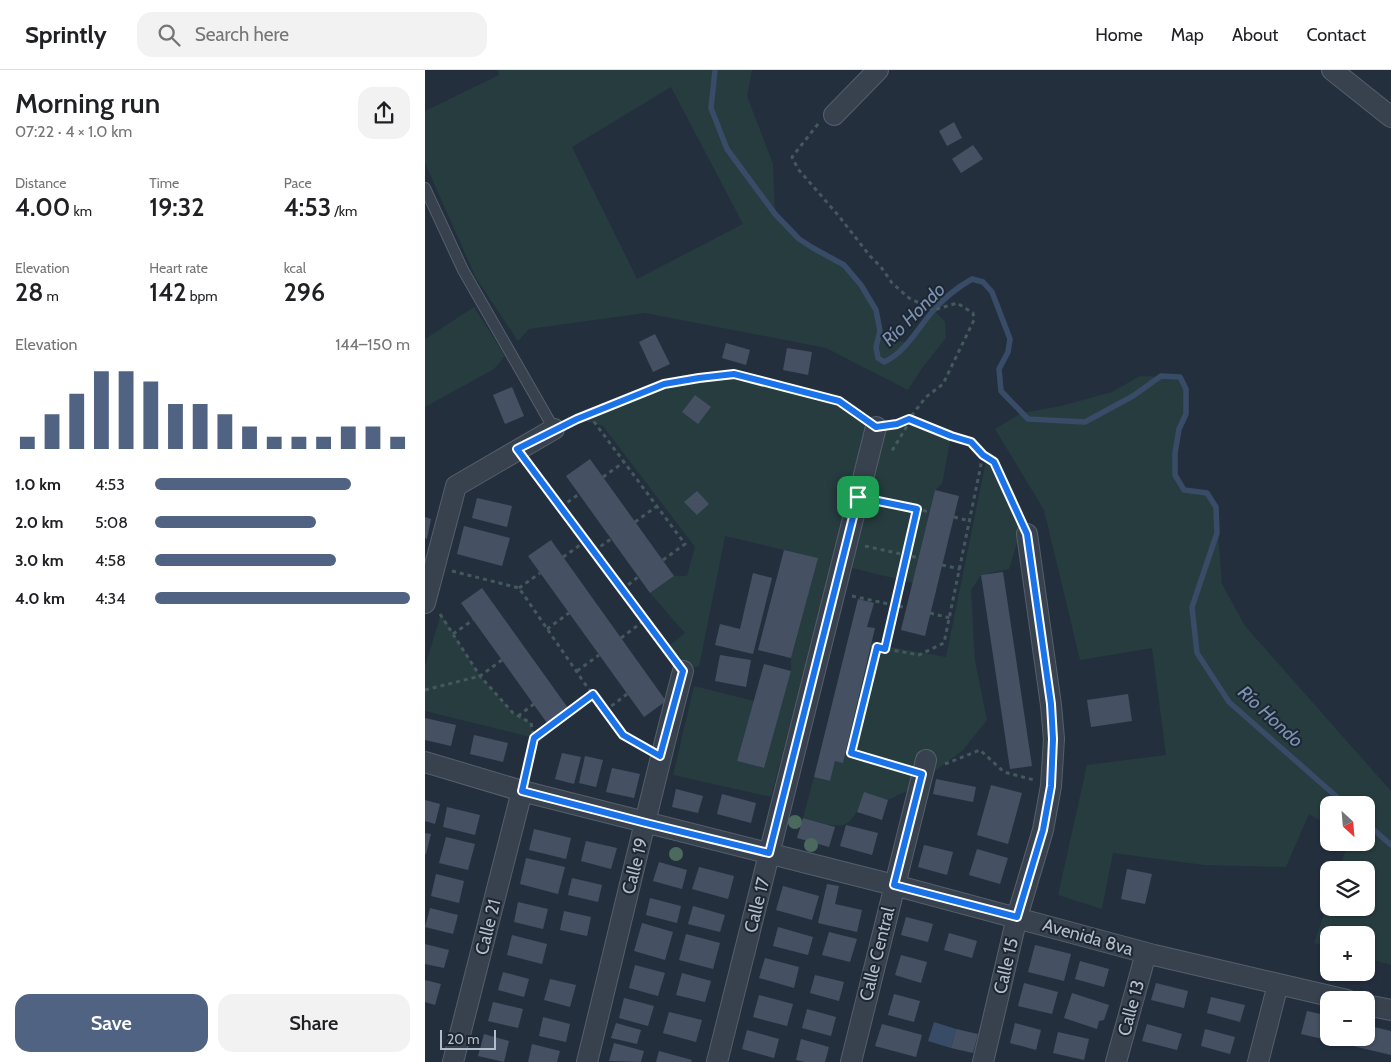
<!DOCTYPE html>
<meta charset="utf-8">
<style>
:root{--surface:#fff;--page:#f2f2f2;--text:#202124;--muted:#757577;--line:#e0e0e0;--accent:#506383}
body{margin:0;font-family:Cabin,sans-serif;background:var(--page);color:var(--text);height:100vh;display:flex;flex-direction:column;font-size:19px;white-space:nowrap}
*{box-sizing:border-box;margin:0}
p{font-size:16px;color:var(--muted)}
.icon{flex:none;width:28px;height:28px;fill:none;stroke:currentColor;stroke-width:2;stroke-linecap:round;stroke-linejoin:round}
.map{position:relative;flex:1;overflow:hidden}
.details{display:flex;flex-direction:column;background:var(--surface);width:425px}
.details>*{flex:none}
.needle{width:32px;rotate:154deg}
.controls{position:absolute;left:895px;top:726px;display:grid;gap:10px}
.controls a{display:grid;place-items:center;width:55px;height:55px;border-radius:10px;background:var(--surface);box-shadow:0 1px 4px #0004;font-size:25px}
.scale{position:absolute;left:15px;bottom:12px;width:56px;box-sizing:border-box;padding-left:5px;border:2px solid #b4bcc9;border-top:0;font-size:14px;line-height:18px;white-space:nowrap;color:#b4bcc9;-webkit-text-stroke:4px #1d2633;paint-order:stroke}
.pin{position:absolute;display:grid;place-items:center;width:42px;height:42px;color:#fff;margin:-21px;border-radius:10px;box-shadow:0 2px 8px #0006}
.round{display:grid;place-items:center;flex:none;width:52px;height:52px;border-radius:15px;background:var(--page)}
.head{display:flex;align-items:center;justify-content:space-between;height:85px;padding:0 15px}
h1{font-size:28px;font-weight:600;line-height:38px}
.figures{display:grid;grid-template-columns:repeat(3,1fr);gap:8px;height:85px;padding:5px 15px}
.figures div{display:grid;align-content:center}
.figures b{font-size:25px;font-weight:600}
.figures small{font-size:14px;font-weight:400}
.figures p{font-size:14px}
.chart{height:140px;padding:10px 15px}
.chart p{display:flex;justify-content:space-between}
.chart svg{width:100%;height:90px;margin-top:5px;stroke:var(--accent);stroke-width:6}
.button{display:flex;gap:10px;margin-top:auto;padding:10px 15px}
.button a{flex:1;height:58px;border-radius:15px;background:var(--accent);color:#fff;font-size:20px;font-weight:600;line-height:58px;text-align:center}
.button a+a{background:var(--page);color:var(--text)}
ul{padding:0 15px;list-style:none;font-size:16px}
li{display:grid;grid-template-columns:80px 60px 1fr;align-items:center;height:38px}
li i{height:12px;border-radius:6px;background:var(--accent)}
header{display:flex;align-items:center;gap:30px;box-sizing:border-box;height:70px;padding:0 25px;background:var(--surface);border-bottom:1px solid var(--line)}
header strong{font-size:24px}
nav{display:flex;gap:28px;margin-inline-start:auto;font-size:18px}
.search{width:350px;height:45px;background:var(--page);display:flex;align-items:center;gap:12px;box-sizing:border-box;padding:0 18px;border-radius:15px;color:var(--muted);font-size:19px}
main{display:flex;flex:1;min-height:0}
.map>svg:first-child{display:block}
</style>
<header>
<strong>Sprintly</strong>
<div class="search"><svg class="icon" aria-label="search" viewBox="0 0 24 24"><circle cx="10" cy="10" r="6"/><path d="M15 15l6 6"/></svg>Search here</div>
<nav><a>Home</a><a>Map</a><a>About</a><a>Contact</a></nav>
</header>
<main>
<section class="details">
<div class="head"><div><h1>Morning run</h1><p>07:22 · 4 × 1.0 km</p></div><a class="round"><svg class="icon" aria-label="share" viewBox="0 0 24 24"><path d="M12 15V3M7 8l5-5 5 5M5 13v7h14v-7"/></svg></a></div>
<div class="figures">
<div><p>Distance</p><b>4.00<small> km</small></b></div>
<div><p>Time</p><b>19:32</b></div>
<div><p>Pace</p><b>4:53<small> /km</small></b></div>
</div>
<div class="figures">
<div><p>Elevation</p><b>28<small> m</small></b></div>
<div><p>Heart rate</p><b>142<small> bpm</small></b></div>
<div><p>kcal</p><b>296</b></div>
</div>
<div class="chart"><p><span>Elevation</span>144–150 m</p>
<svg viewBox="0 0 160 44" preserveAspectRatio="none"><path d="M5 44V38M15 44V27M25 44V17M35 44V6M45 44V6M55 44V11M65 44V22M75 44V22M85 44V27M95 44V33M105 44V38M115 44V38M125 44V38M135 44V33M145 44V33M155 44V38"/></svg>
</div>
<ul>
<li><b>1.0 km</b>4:53<i style="width:77%"></i></li>
<li><b>2.0 km</b>5:08<i style="width:63%"></i></li>
<li><b>3.0 km</b>4:58<i style="width:71%"></i></li>
<li><b>4.0 km</b>4:34<i style="width:100%"></i></li>
</ul>
<div class="button"><a>Save</a><a>Share</a></div>
</section>
<div class="map">
<svg width="966" height="992" viewBox="0 0 966 992">
<rect width="100%" height="100%" fill="#242f3e"/>
<path fill="#263c3f" fill-rule="evenodd" d="M73,0h254l-5,26 26,68 2,50 25,25 13,9 31,17 17,20 15,25 5,25 6,6 20,1 27,-32 11,12 1,16 -24,30 -14,22 -82,-42 -181,-35 -116,16 -11,12 -42,-63 -51,-115v-52l74,-36zM246,17l72,137 -106,55 -65,-132z
M49,237l31,49 -11,13 -69,38v-68z
M309,305l105,26 37,26 20,-3 13,-5 42,17 -9,48 -7,6 -22,93 -81,-20 -61,234 -98,-22 21,-89 60,15 -17,60 26,7 28,-97v-13l26,-100 -92,-22 -26,130 -16,5 -17,-23 19,-15 -35,-40 24,-17h13l8,-29 -92,-121 -26,-7 87,-35 35,-6z
M715,306l40,1 6,12v25l-7,15 -4,24v22l9,15 23,3 9,14 6,77 23,42 146,165v174l-25,-7v-23h-37v12l-15,-4 15,-43v8h37v-38h-27l9,-27 18,-1v-37h-37v21l-20,-12 -23,53 -82,-2 -91,-12 -11,56 -44,-14 29,-130 79,-10 -14,-107 -72,12 -36,-150 -49,-81 27,-16 39,-7 51,-14z
M562,386l7,7 29,60 -14,46 -28,6 -10,15 4,71 12,59 -24,30 -52,39 -23,11 -24,-7c-14,42 -23,35 -61,25l11,-41 16,4 5,-20 8,1 29,-121 19,6 55,10z
M16,544l39,62 33,37 18,10 3,15 -109,-27v-45z"/>
<path fill="#394c67" d="M509,952l22,7 -5,19 -23,-7z"/>
<g fill="none" stroke-linecap="round" stroke-linejoin="round">
<path stroke="#394c67" stroke-width="5.5" d="M290,0l-4,38 16,41 48,65 24,25 14,9 31,17 17,20 15,25 4,21 -4,16 2,11 6,4c21,-9 34,-34 48,-50 11,-13 26,-25 40,-33l11,3 9,10 18,47 -2,13 -9,17 2,22 27,28 57,3 48,-26 28,-20 19,1 6,12v25l-7,15 -4,24v22l9,15 23,3 9,14 1,26 -25,74 5,46 32,49 117,103
M941,753l25,22"/>
</g>
<path fill="#455162" d="M529,52l8,16 -15,8 -8,-15z
M548,75l10,14 -22,14 -9,-14z
M230,264l15,30 -17,8 -14,-30z
M301,273l24,7 -4,15 -24,-7z
M362,278l25,4 -4,23 -25,-5z
M87,317l12,29 -19,8 -12,-29z
M270,325l16,12 -13,17 -16,-12z
M165,389l84,117 -24,17 -84,-117z
M510,420l24,6 -34,140 -24,-6z
M272,421l12,13 -12,11 -13,-13z
M52,428l35,8 -5,21 -35,-9z
M0,447l6,2 -4,20 -2,-1z
M39,456l46,12 -8,28 -45,-12z
M126,470l115,161 -22,16 -116,-161z
M359,480l34,8 -27,100 -33,-8z
M578,502l29,194 -22,3 -29,-194z
M328,503l19,5 -19,76 -38,-9 5,-21 20,5z
M57,518l86,120 -21,15 -86,-120z
M433,529l16,4 -7,24 8,1 -32,135 -8,-2 -5,20 -16,-4z
M295,585l31,5 -5,27 -31,-6z
M339,594l27,7 -27,97 -27,-7z
M703,624l4,27 -41,6 -4,-27z
M0,648l31,7 -5,21 -26,-6z
M49,665l34,8 -5,19 -33,-8z
M137,683l19,4 -7,27 -19,-5z
M160,686l18,4 -7,27 -17,-4z
M187,698l28,6 -6,24 -28,-6z
M511,709l40,8 -3,15 -40,-8z
M566,715l31,8 -14,51 -31,-9z
M251,719l27,7 -5,17 -26,-6z
M439,722l24,8 -6,20 -25,-8z
M297,724l34,9 -5,20 -34,-9z
M0,730l15,4 -5,20 -10,-3z
M22,737l33,8 -5,20 -32,-8z
M378,748l32,9 -6,20 -32,-9z
M421,755l32,8 -6,22 -32,-9z
M109,759l37,9 -5,21 -37,-9z
M0,763l6,1 -5,20h-1z
M21,767l29,7 -7,26 -29,-7z
M161,771l31,7 -6,21 -30,-8z
M499,775l29,7 -6,23 -29,-8z
M552,779l31,9 -8,26 -31,-9z
M101,788l39,9 -7,27 -38,-10z
M234,792l28,8 -5,19 -29,-8z
M274,797l35,9 -6,23 -36,-10z
M702,799l25,5 -7,30 -24,-5z
M11,804l28,7 -5,22 -28,-7z
M147,808l30,7 -4,17 -30,-7z
M402,814l12,2 -4,18 27,6 -5,22 -39,-9z
M358,816l36,10 -7,24 -36,-10z
M225,828l31,8 -4,17 -31,-8z
M93,832l30,7 -5,20 -29,-7z
M268,836l32,9 -5,17 -32,-8z
M5,838l28,7 -5,19 -28,-7z
M139,841l27,6 -4,19 -27,-6z
M481,847l27,7 -5,18 -27,-7z
M217,853l31,9 -8,28 -31,-9z
M353,857l35,10 -5,18 -35,-9z
M404,862l28,7 -7,23 -28,-7z
M524,863l28,8 -5,17 -28,-8z
M261,864l34,9 -7,26 -34,-9z
M87,865l35,9 -5,20 -35,-9z
M0,874l24,6 -5,18 -19,-4z
M610,875l36,9 -7,27 -36,-9z
M476,885l26,7 -6,21 -26,-8z
M340,888l34,9 -5,21 -35,-10z
M655,891l29,8 -5,18 -29,-8z
M210,895l30,8 -7,23 -29,-8z
M78,902l26,7 -5,18 -26,-7z
M257,903l29,8 -6,21 -29,-7z
M390,905l29,7 -5,19 -29,-8z
M125,909l26,6 -6,22 -26,-7z
M0,910l16,4 -6,21 -10,-3z
M599,913l34,9 -6,22 -34,-8z
M731,913l32,8 -4,17 -33,-8z
M647,923l37,12 -5,15 -5,1 -2,8 -33,-11z
M469,924l26,7 -6,21 -26,-7z
M334,925l34,9 -6,22 -34,-9z
M786,927l34,8 -5,17 -33,-9z
M199,928l30,8 -6,20 -29,-8z
M68,932l30,7 -5,19 -30,-7z
M382,939l29,8 -5,19 -29,-8z
M882,941l22,5v22h37v-13l25,6v24l-90,-21z
M244,942l33,8 -6,22 -33,-9z
M118,947l27,7 -4,18 -27,-6z
M191,953l25,7 -4,14 -26,-6z
M590,953l26,7 -5,20 -26,-7z
M457,954l40,11 -6,22 -41,-11z
M722,954l35,10 -5,16 -35,-9z
M531,959l22,5 -5,19 -22,-5z
M780,959l30,8 -5,17 -29,-8z
M322,960l32,9 -5,19 -32,-9z
M633,962l31,7 -5,21 -31,-7z
M59,964l25,7 -5,21 -26,-6z
M376,969l28,8 -4,15h-20l-9,-2z
M189,973l30,8 -3,11 -32,-1z
M107,974l28,7 -3,11h-29z
M234,981l33,9 -1,2h-35z"/>
<g fill="none" stroke-linecap="round" stroke-linejoin="round">
<g stroke="#565f6c" stroke-width="12">
<path id="lane" d="M0,118l38,82 91,159"/>
</g>
<g stroke="#565f6c" stroke-width="22">
<path id="street" d="M907,0l59,47
M409,45l44,-45
M0,533l31,-117 98,-57
M0,692l97,29 372,94 260,70 193,45
M941,935l25,5
M28,992l69,-271
M162,992c32,-130 62,-261 96,-391
M292,992l159,-635
M426,992l75,-302
M558,992l34,-145 26,-87 8,-44 3,-47 -3,-34 -24,-171
M691,992l30,-109
M833,992l20,-78"/>
</g>
<path stroke="#44595c" stroke-width="3" stroke-dasharray="4 4" stroke-linecap="butt" d="M393,54l-26,33 6,12 40,46 32,41 11,11 11,16 17,15 25,12 23,-7 16,10 1,7 -31,64 -17,13 -17,22 -2,7 -17,28
M164,345l96,129 -22,16
M145,352l94,-38 35,-6 35,-3 105,26 22,15
M468,354l16,-5 42,17 20,6 12,13 4,1 7,7 27,55
M104,395l143,191
M178,407l21,-15
M451,431l54,11
M136,437l18,-13
M529,447l16,4
M210,452l22,-16
M440,476l54,12
M169,481l17,-12
M138,487l23,-16
M517,495l18,4
M27,501l67,17 73,106 31,41 22,12
M94,518l21,-15
M197,520l16,-13
M427,526l55,12
M505,543l20,5
M15,544l40,62 33,37 18,10 3,15 -8,35
M122,559l22,-16
M28,564l20,-14
M196,568l24,-18
M446,576l48,9 25,-12 39,-188
M460,579l31,-140
M152,601l22,-16
M0,620l55,-14 22,-16
M433,630l6,2
M180,641l22,-17
M93,646l16,-12
M109,668l58,-44
M421,682l60,17
M426,683l25,-106
M520,694l35,-14 24,22 30,8"/>
<use href="#lane" stroke="#38414e" stroke-width="10"/>
<use href="#street" stroke="#38414e" stroke-width="20"/>
</g>
<g fill="#4b6a5d">
<circle cx="370" cy="752" r="7"/>
<circle cx="386" cy="775" r="7"/>
<circle cx="251" cy="784" r="7"/>
</g>
<g fill="none" stroke-linecap="round" stroke-linejoin="round">
<g stroke="#fff" stroke-width="10">
<path id="route" d="M309,304l105,27 37,26 21,-3 12,-5 42,17 20,6 12,13 11,7 33,72 24,170 2,35 -2,47 -8,44 -26,87 -123,-32 28,-111 -71,-21 26,-106 8,2 32,-140 -59,-12 -89,356 -123,-30 -124,-32 12,-53 59,-44 30,41 37,21 23,-85 -166,-222 60,-30 87,-35 35,-6z"/>
</g>
<use href="#route" stroke="#1a73e8" stroke-width="6"/>
</g>
<g text-anchor="middle" stroke-width="4" stroke-linejoin="round" paint-order="stroke">
<g font-size="18" fill="#b4bcc9" stroke="#1d2633">
<text transform="translate(210 796) rotate(-76)" y="6">Calle 19</text>
<text transform="translate(332 835) rotate(-76)" y="6">Calle 17</text>
<text transform="translate(63 857) rotate(-76)" y="6">Calle 21</text>
<text transform="translate(663 867) rotate(16)" y="6">Avenida 8va</text>
<text transform="translate(452 884) rotate(-76)" y="6">Calle Central</text>
<text transform="translate(581 896) rotate(-77)" y="6">Calle 15</text>
<text transform="translate(706 938) rotate(-75)" y="6">Calle 13</text>
</g>
<g font-size="19" font-style="italic" fill="#7c92b1" stroke="#1d2633">
<text transform="translate(488 244) rotate(-45)" y="7">Río Hondo</text>
<text transform="translate(846 646) rotate(43)" y="7">Río Hondo</text>
</g>
</g>
</svg>
<div class="controls">
<a><svg class="needle" viewBox="-14 -14 28 28"><path d="M0-13l5 13h-10z" fill="#e53935"/><path d="M0 13l5-13h-10z" fill="#757577"/></svg></a>
<a><svg class="icon" aria-label="layers" viewBox="0 0 24 24"><path d="M12 4l9 5-9 5-9-5zM3 14l9 5 9-5"/></svg></a>
<a>+</a>
<a>−</a>
</div>
<div class="scale">20 m</div>
<div class="pin" style="left:433px;top:427px;background:#1e9e55"><svg class="icon" aria-label="arrive" viewBox="0 0 24 24"><path d="M6 21V4h12l-3 4 3 4H6"/></svg></div>
</div>
</main>
